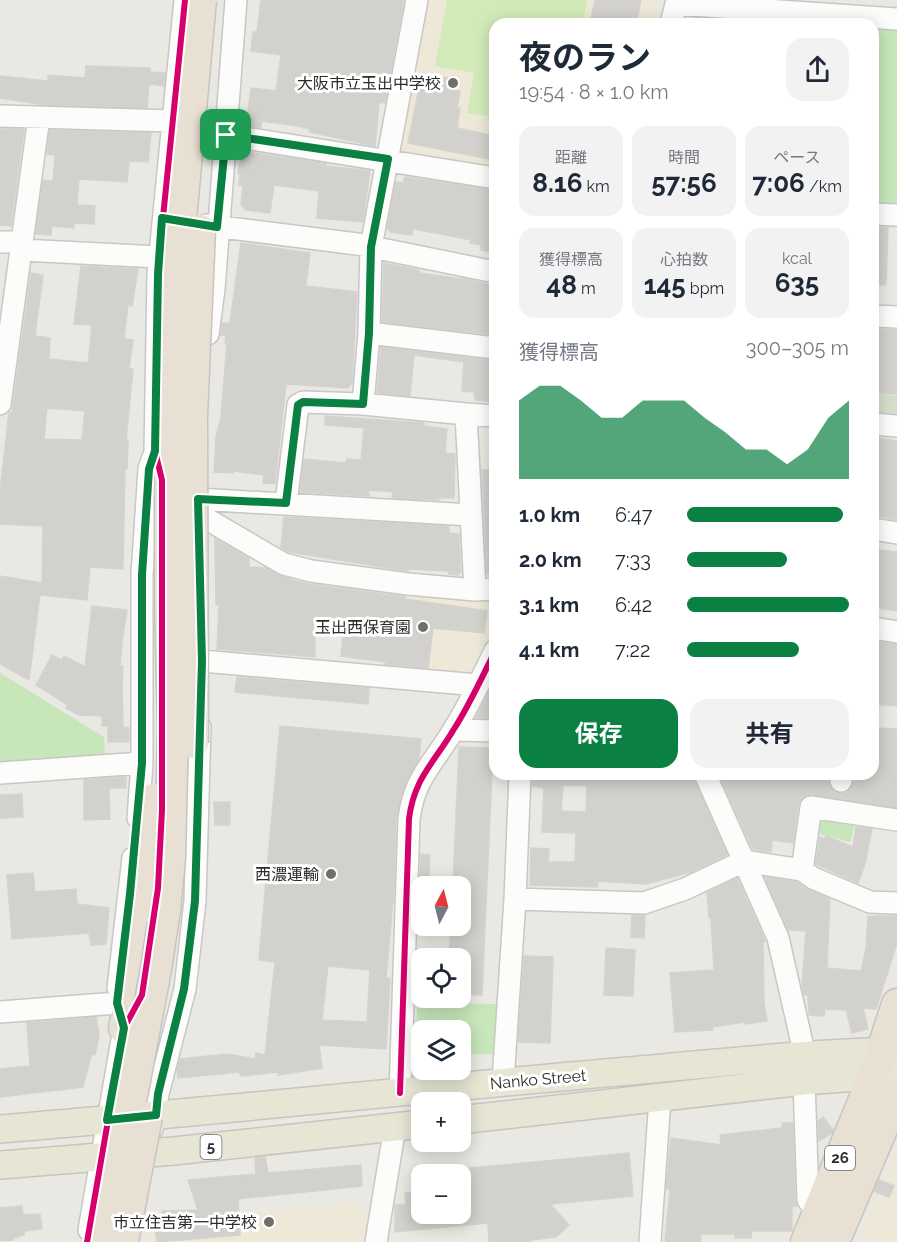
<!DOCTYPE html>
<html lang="ja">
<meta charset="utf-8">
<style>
:root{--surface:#fff;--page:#f2f2f3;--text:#1f2937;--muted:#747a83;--accent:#0b8043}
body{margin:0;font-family:Raleway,"Noto Sans JP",sans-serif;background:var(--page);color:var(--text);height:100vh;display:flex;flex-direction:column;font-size:22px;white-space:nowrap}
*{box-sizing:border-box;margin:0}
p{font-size:20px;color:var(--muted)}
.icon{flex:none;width:33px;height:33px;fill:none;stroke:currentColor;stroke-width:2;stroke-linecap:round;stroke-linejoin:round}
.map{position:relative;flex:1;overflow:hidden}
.details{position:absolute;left:489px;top:18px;width:390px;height:762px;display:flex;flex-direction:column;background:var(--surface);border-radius:18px;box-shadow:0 3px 15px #0003}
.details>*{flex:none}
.needle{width:39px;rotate:7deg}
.controls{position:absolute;left:411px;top:876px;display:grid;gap:12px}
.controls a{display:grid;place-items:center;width:60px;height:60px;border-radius:12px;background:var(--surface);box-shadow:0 3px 15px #0003;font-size:30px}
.pin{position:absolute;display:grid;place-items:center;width:51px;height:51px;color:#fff;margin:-26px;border-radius:12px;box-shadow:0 3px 9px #0006}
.round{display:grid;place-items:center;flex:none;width:63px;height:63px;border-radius:18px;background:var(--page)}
.head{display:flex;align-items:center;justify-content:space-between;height:102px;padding:0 30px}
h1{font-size:33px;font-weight:700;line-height:45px}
.stats{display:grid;grid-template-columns:repeat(3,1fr);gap:9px;height:102px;padding:6px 30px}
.stats div{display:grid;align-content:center;border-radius:15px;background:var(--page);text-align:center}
.stats b{font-size:26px;font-weight:700}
.stats small{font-size:16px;font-weight:400}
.stats p{font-size:16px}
.chart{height:168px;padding:12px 30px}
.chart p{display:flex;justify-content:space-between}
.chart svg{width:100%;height:108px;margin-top:6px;fill:var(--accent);opacity:.7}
.primary-button{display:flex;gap:12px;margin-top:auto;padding:12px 30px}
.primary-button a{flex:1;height:69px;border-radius:18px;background:var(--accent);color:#fff;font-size:24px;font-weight:700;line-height:69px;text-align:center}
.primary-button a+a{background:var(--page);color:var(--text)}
ul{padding:0 30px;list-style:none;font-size:20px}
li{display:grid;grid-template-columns:96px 72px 1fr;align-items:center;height:45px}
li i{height:15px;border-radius:8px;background:var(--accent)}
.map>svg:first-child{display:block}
</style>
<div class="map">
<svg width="897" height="1242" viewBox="0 0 897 1242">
<rect width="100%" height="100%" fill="#eae8e2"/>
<path fill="#ede8d7" d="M426,0h234l-5,24h-160v143l-90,-16 -6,-9z
M409,590l86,9v29l-21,46 -73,-8z
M897,1146v96h-30l1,-6 -7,-4z
M357,1202l15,19 -4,21h-223l2,-13 12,-6z"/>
<path fill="#c7e6ba" d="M695,16l113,8h-122l1,-3z
M873,28l24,2v175l-24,-1z
M0,673l104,64 1,19 -105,7z
M815,815l41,5 -6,22 -38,-10z
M417,1003l79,1v50h-35l-1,-24h-38l-1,24h-5z"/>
<path fill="#d4dfc9" d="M873,394l24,2v20l-24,-2z"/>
<path fill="#d1eab8" d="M447,0h140l-4,24h-88v93l-28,-4 7,-40 -39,-7z"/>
<path fill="#d3d1cd" stroke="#d5d3ce" stroke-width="1.5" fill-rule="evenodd" d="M261,0h143l-19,103 -6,-1 -4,44 -66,-14v-3l-11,-3 -36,-5 -1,7 -15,-3 5,-37 25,3 5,-36 -30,-4 2,-19h4z
M595,0h46l-5,24h-46z
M86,66l64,2v4l15,1 -1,13 -15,-2 -2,24 -102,-3 -45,-7v-22l48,5v-6l37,3z
M422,73l26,5 -2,11 14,2 -3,17h3l-3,20 38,8v24l-87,-17z
M0,129h24l-13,97 -11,-1z
M50,130l101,3 -3,29 -19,-1 -2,21 -48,-3 -2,26 18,1 -1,18 -20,-1v5l-22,-2 -1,9 -15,-1 7,-54 10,1 2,-26 -8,-1z
M247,152l79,12v2l44,5 -7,51 -46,-4 2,-27 -45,-6 -4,28 -24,-3 -5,-5 2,-19 -4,-1 1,-10 -2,-1 2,-12z
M405,177l90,13v63l-14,-3v-5l-11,-2 1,-3 -35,-7 -23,-4 -1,6 -22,-3 -3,-4 9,-46 7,1z
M873,227h15l-2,58h-13z
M241,243l69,10 -4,33 51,6 -5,91 -4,5 -62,-4 -11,100 -12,-1 1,-8 -31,-4v2l-19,-1 2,-36 5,-19 6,-74h-2l1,-8h-5l1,-12h8z
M384,263l35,7v3l51,7 25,6v49l-113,-13z
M81,266l57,3 -6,37 -4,-1 -4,34 9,1 -4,29h4l-7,71h2l-1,29h-2l-2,100 -33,-2 -3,33 -47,-5 -11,85 -29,-16v-88l42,7 1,-57 -43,-2v-33l9,-78 3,-1 19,-139 12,2 -8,61 15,2 -1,21 39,4 4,-38 -18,-1zM47,408l38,3 -3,29 -38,-1z
M873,329l24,1v64l-24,-1z
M381,347l114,14v41l-20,-2 -1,-8 -12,-1 2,-29 -50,-7 -4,41 -33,-3z
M325,416l99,7v3l23,3 -2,24 10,1 -1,44h-15v2l-47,-2 1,-6 -24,-2v6l-69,-4 4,-33 42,4 1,-4 14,1 3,-32 -39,-3z
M873,437l24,4v79l-24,-5z
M482,470h13v103l-8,1z
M284,517l165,9v7l10,1 2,38 -3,3 -9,-1v-3l-41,-2v2l-119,-19 -8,-5z
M215,539l34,19v9l17,1 26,12 17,4 96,13v2l82,12 -3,22 -51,-5 -5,40 -43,-4 1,-2 -45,-6 3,-30 -29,-3v34l-98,-8 2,-44h-3z
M879,550l18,2v59l-24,-4v-28l3,1z
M92,606l35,4 -5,32 -2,24h3l-1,19 1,42 6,1v14h-21v-16h-6v-10l-23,-1 -13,-7 2,-3 -32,-20 16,-30 10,5 2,-4 21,11z
M873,641l24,3v62l-24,-2z
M237,677l132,11 -1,16 -133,-12z
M490,690h5v28h-19z
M280,726l141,13 -2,20 -15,28 -8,30 -2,72 -8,89h4l-4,71 -67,-4 3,23 -44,7v-3l-37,4 -2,-4 -61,6 -1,-8 3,-11 48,-5 27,5 1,-6 9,2 10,-93 -16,-2zM328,966l42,4 -3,52 -45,-2z
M873,728l24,1v78l-90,-12 -6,4 -3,6 -5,38 -21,-3 -1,12 -18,-3 -34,-75h110v11l4,6 6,2h6l6,-5 3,-14h19z
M459,747l34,1 -11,247h-22v-37h-11l2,-32h9v-40h-7z
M533,774h159l35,81 -36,17 -45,12 -48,-3v6l-68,-2 1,-37 18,1 -1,13h27l1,-29 -34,-1 2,-44 -12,-2zM563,785l24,1 -1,26 -25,-1z
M126,777v11h-16l-1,2 1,29 -26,1v-40z
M22,794l1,23 -23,1v-23z
M214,802h16v23h-15z
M856,827l16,2 -7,35 -7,19 -42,-19 4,-27 5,2 1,-3 27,11z
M421,854l9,1 -2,31h-6v5h-3z
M33,873l2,19 41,-3 1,15 32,4 -3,36 -15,1 -2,-12 -77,6 -5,-64z
M765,877l32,5 11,8 22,9 -3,69 34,3 5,-22 2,-33h29v27l-21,66 -13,-1 5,21 -16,4 -6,-23 -21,-1 -1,7 -15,-1 -1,-20h-4l-2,-10 4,-54 -18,-1z
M737,878l28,63 -2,2 1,59 3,19 -22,3 -1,-2 -31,5v3l-38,2 -5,-59 44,-3 -3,-52h-2l-2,-25z
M632,915l13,1 -1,22 -13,-1z
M606,948l29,2 -2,46 -29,-1z
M524,956l29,1 -3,86 -32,-1z
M96,1017l3,18 -4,20 -3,-2 -9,34 -83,10v-28l30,-3 -3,-43z
M823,1117l10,13 -1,3 -13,8 -1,-20z
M782,1123h11l2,77 2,6h-5v25h-40l-1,7h-16v-4h-34l-1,8h-33l-2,-2 5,-51h-4l5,-51 50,7 -1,-10 62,-7z
M629,1153l4,43 -83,8 19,21 -13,12 -26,3v2h-41l-1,-19 -93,9v-27l11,-1 -1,-11 17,-1v22h38v-45z
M265,1157l3,16 93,-8 1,21 -124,13 2,36 -83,7 -2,-14 6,-1 1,-16 36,-1 -10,-30 68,-6 -1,-16z
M879,1180l15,6 -5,11 -15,-6z
M22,1206l1,9 17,-1 2,15 -18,2v4l-6,1v1l-5,1v2l-13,1v-33z"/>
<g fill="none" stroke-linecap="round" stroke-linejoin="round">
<g stroke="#c8c7c7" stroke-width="24">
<path id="minor" d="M677,4l220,15
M671,24l6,-24
M0,116l172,5
M226,135l269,43
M873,214l24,1
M206,225l151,19 138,28
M0,242h22
M22,250l137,7
M873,316l24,1
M369,333l126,15
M208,334l6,-45 22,-289
M0,404l39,-287
M363,404l6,-71 2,-86 46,-247
M873,424l24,2
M162,480l-7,-29 3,-177 27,-274
M198,499l273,16
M286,503l12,-98 5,-3 60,2 103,10
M198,514l86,50 27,7 97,13 67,6 20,-1
M873,529l24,4
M475,590l-9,-176 29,2
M873,628l24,4
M202,661l276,24
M454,730l41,1
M0,773l142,-10
M705,774l73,164 27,118
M841,781l1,-7
M138,818l4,-55v-188l7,-106 4,-12
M802,870l9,-63 86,13
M515,899l129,4 41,-14 59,-28 58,9 11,8 57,24 27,1
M118,988l15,-130
M0,1012l117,-9
M804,1081l4,119 10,13
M503,1082l12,-183 5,-125
M400,1093l9,-274c5,-41 25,-56 45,-90 16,-25 28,-52 41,-78
M152,1129l6,-35 27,-105 10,-88 5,-174
M89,1230l35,-202 6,-11
M376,1242l19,-115
M650,1242l10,-144"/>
</g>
<g stroke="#c6c5c2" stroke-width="30">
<path id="major" d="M460,1120l344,-39 93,-7
M0,1129c206,-17 411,-39 617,-57 93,-8 187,-19 280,-21
M0,1165l174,-14 248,-27"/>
</g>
<g stroke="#c6c5c2" stroke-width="33">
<path id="highway" d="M124,1028l13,-68 7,-53
M806,1242l68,-167 23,-71
M834,1242l63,-148"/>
</g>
<use href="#minor" stroke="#fcfcfb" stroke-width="21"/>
<use href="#major" stroke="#e7e5d4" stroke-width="27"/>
<use href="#highway" stroke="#e9e0d4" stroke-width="30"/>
<g stroke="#c6c5c2" stroke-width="33" stroke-linecap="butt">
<path id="highway-bridge" d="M193,743l-1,-327 8,-186
M144,907l8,-108
M101,1242l32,-151 23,-122 9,-59 5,-52 3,-131 -3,-121v-224l3,-74 28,-308
M123,1242l24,-125"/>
</g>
<use href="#highway-bridge" stroke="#e9e0d4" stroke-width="30"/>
<g stroke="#fff" stroke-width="10">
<path id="cycleway" d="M400,1093l9,-274c5,-41 25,-56 45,-90 16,-25 28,-52 41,-78
M87,1242l37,-214 18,-33 16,-107 4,-78v-330l-7,-29 -1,-15 5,-179 26,-257"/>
</g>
<use href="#cycleway" stroke="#d6006c" stroke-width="6"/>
</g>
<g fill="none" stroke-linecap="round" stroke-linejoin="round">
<g stroke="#fff" stroke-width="12">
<path id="route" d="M226,135l162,24 -17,88 -2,86 -6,71 -60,-2 -5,3 -12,98 -88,-4 4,162 -7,240 -11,88 -26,105 -2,21 -49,5 17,-92 -7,-25 13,-109 12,-131v-188l7,-106 6,-18 3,-177 4,-56 55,9z"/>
</g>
<use href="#route" stroke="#0b8043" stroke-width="8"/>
</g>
<g fill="#6e6e6c" stroke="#fff" stroke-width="2">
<circle cx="453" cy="83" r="6"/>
<circle cx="423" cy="627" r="6"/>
<circle cx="331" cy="874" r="6"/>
<circle cx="269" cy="1222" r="6"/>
</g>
<g text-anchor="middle" stroke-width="6" stroke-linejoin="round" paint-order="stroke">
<g fill="#fff" stroke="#6b6b6b" stroke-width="1.5">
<rect x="200.5" y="1135" width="21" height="24" rx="4.5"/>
<rect x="825" y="1146" width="30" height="24" rx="4.5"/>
</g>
<g font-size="15" font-weight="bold" fill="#2c2c2c">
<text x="211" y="1152">5</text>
<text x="840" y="1163">26</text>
</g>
<g font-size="16" fill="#2c2c2c" stroke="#fff" text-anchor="end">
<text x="441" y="89">大阪市立玉出中学校</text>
<text x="411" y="633">玉出西保育園</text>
<text x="319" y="880">西濃運輸</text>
<text x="257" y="1228">市立住吉第一中学校</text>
</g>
<g font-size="16" fill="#2c2c2c" stroke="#fff">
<text transform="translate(538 1079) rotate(-5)" y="6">Nanko Street</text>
</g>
</g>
</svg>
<div class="controls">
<a><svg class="needle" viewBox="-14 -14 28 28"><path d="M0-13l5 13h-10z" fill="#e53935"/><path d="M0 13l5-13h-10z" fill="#747a83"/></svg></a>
<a><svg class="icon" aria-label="locate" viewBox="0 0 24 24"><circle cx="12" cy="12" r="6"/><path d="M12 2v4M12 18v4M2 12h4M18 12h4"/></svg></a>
<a><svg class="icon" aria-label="layers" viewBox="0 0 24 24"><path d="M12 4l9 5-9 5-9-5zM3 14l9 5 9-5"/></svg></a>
<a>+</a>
<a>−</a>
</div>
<div class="pin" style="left:226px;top:135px;background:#1e9e55"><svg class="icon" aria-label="arrive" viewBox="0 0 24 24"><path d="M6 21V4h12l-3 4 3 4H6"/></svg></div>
<section class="details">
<div class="head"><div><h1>夜のラン</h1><p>19:54 · 8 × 1.0 km</p></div><a class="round"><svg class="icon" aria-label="share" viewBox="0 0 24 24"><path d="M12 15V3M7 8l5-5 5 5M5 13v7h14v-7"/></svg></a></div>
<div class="stats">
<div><p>距離</p><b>8.16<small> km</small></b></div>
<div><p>時間</p><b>57:56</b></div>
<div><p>ペース</p><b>7:06<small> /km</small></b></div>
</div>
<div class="stats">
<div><p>獲得標高</p><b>48<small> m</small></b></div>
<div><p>心拍数</p><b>145<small> bpm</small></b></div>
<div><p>kcal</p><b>635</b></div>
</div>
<div class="chart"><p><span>獲得標高</span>300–305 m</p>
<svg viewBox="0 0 160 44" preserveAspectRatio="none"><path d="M0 44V12L10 6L20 6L30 12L40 19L50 19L60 12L70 12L80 12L90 19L100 25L110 32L120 32L130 38L140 32L150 19L160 12V44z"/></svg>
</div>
<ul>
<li><b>1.0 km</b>6:47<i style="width:96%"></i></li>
<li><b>2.0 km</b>7:33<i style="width:62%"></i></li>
<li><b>3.1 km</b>6:42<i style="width:100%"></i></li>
<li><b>4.1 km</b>7:22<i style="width:69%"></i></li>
</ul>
<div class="primary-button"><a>保存</a><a>共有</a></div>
</section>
</div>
